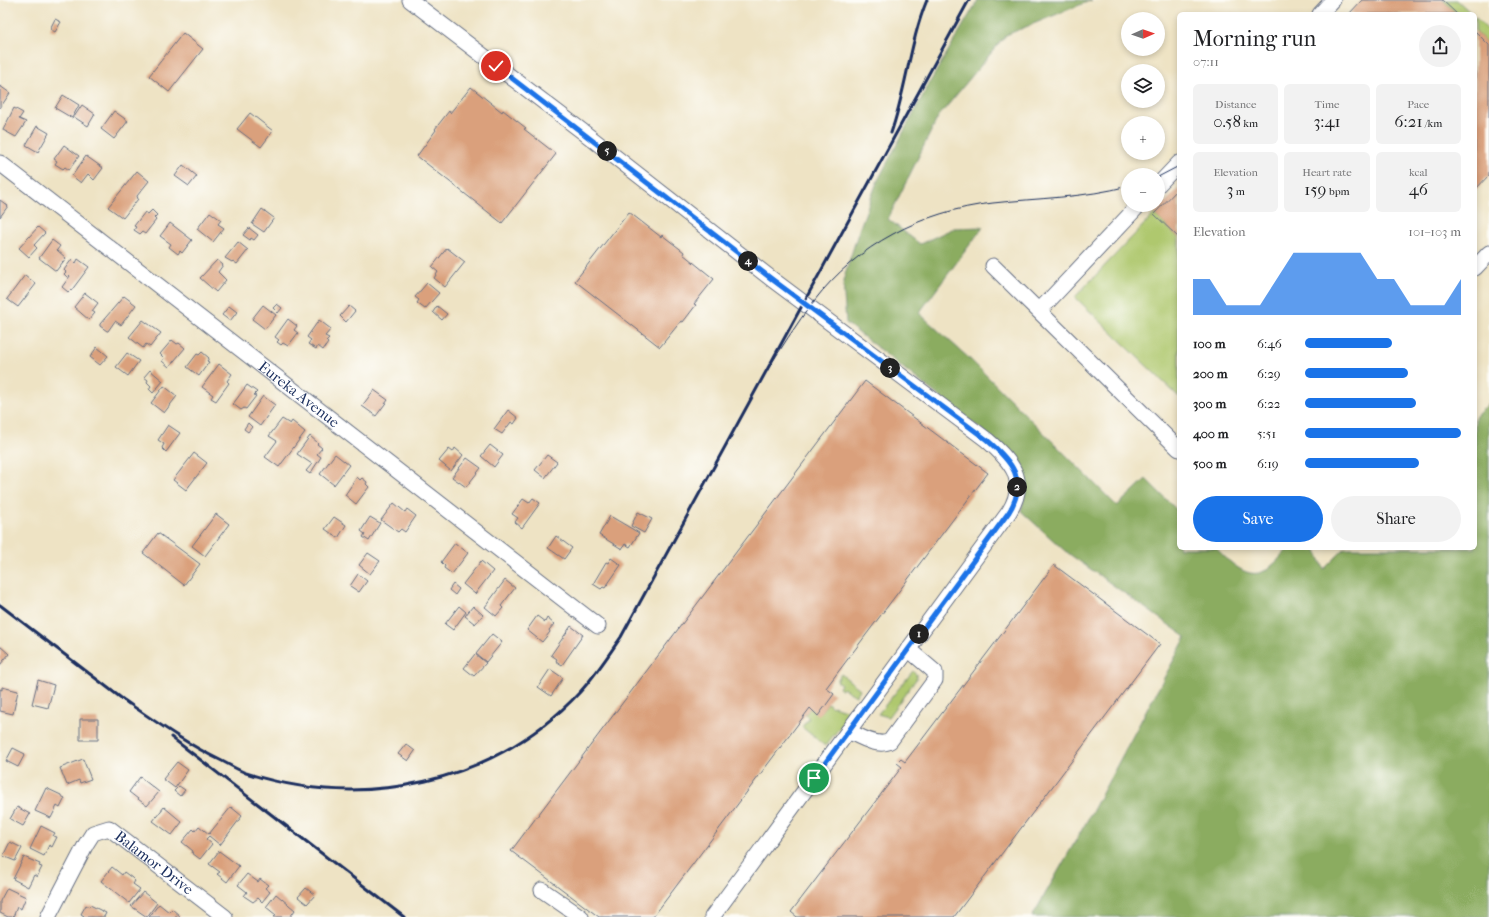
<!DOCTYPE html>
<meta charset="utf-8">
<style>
:root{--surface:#fff;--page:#f2f2f2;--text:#202124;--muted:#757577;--accent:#1a73e8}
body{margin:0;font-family:"IM FELL French Canon",serif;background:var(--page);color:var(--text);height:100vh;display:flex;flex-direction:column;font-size:15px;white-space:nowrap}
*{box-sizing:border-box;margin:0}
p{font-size:13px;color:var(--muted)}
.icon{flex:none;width:22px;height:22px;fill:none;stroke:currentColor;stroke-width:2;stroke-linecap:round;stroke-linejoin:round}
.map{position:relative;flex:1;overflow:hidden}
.details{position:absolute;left:1177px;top:12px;width:300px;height:538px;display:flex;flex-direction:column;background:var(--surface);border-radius:6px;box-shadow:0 2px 6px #0003}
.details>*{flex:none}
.needle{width:26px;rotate:88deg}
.fabs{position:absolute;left:1121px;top:12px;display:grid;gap:8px}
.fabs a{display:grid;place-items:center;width:44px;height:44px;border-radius:50%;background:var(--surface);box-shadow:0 2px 6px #0003;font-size:20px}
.pin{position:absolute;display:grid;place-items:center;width:34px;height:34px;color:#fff;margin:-17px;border:2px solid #fff;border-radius:50%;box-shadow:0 1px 4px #0007}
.km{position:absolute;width:20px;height:20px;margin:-10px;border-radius:50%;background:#222;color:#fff;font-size:11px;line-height:20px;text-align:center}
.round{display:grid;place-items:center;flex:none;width:42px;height:42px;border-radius:21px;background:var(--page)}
.overview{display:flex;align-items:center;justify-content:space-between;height:68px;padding:0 16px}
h1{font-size:22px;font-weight:600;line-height:30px}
.figures{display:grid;grid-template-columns:repeat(3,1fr);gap:6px;height:68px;padding:4px 16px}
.figures div{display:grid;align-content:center;border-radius:6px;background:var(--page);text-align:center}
.figures b{font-size:17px;font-weight:600}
.figures small{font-size:11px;font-weight:400}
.figures p{font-size:11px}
.chart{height:112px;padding:8px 16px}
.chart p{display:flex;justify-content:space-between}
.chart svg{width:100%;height:72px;margin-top:4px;fill:var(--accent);opacity:.7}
.primary-button{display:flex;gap:8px;margin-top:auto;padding:8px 16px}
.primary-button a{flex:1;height:46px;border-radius:24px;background:var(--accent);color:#fff;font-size:16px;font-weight:600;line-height:46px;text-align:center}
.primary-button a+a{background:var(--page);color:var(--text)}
ul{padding:0 16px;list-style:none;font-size:13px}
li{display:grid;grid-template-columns:64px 48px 1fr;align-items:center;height:30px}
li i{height:10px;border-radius:5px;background:var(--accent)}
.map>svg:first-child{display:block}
</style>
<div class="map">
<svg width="1489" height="917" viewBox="0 0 1489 917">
<rect width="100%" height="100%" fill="#fdfcf7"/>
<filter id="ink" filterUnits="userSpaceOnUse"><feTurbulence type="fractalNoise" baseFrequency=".025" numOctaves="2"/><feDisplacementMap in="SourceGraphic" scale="8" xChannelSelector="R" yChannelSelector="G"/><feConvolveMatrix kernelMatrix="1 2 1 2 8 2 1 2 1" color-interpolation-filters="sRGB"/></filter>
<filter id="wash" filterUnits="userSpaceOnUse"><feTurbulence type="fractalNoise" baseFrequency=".012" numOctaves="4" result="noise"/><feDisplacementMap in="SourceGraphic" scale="16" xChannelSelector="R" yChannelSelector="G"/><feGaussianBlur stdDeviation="0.9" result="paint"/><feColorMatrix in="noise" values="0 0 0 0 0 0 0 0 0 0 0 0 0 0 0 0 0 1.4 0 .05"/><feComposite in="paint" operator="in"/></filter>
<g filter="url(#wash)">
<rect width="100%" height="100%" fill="#eee3c4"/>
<path fill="#afc86e" stroke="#657c66" d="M1443,0h14l15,14h-15z
M1475,17l14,14 -1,13 -13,-13z
M1154,214l25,24v159l-104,-100z
M913,671l3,3 1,4 -29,39 -10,-3z
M841,674l19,15 -4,7 -13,-8 -1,2 -3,-2 2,-4 -4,-3z
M828,703l4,4 1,-1 19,6 -27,34 -23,-19 7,-9 -4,-3 5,-7 8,7z"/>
<path fill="#8bac61" stroke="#536e60" d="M978,0h114l-86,35 -68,82 -50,102 32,25 34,-16 29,-1 -64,86 53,48 145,145 29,-27 33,33v36h37c13,13 33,36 53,20 7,-5 13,-13 20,-20h26l9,21 21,-21h130v-131l14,-14v514h-457l60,-105 94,-175 -121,-86 -44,-40c6,-22 6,-40 -10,-58l-165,-130 -3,-42 16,-51 18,-48 53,-100z"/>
<g id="blocks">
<path fill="#daa07b" d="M1362,0h80l15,14h-108z
M55,19l6,3 -6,10 -5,-3z
M1475,31l14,14v130l-14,15z
M183,33l20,16 -34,43 -20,-16z
M0,86l10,7 -10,15z
M471,87l31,25 1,-2 23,18 -2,1 32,25 -54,69 -85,-67 19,-26 -1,-1 14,-18 1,2z
M63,95l16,10 -7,13 -17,-10z
M82,105l13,9 -7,12 -14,-9z
M14,108l9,5 -4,6 7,3 -10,15 -13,-7z
M114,111l14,10 -14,18 -13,-10z
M250,113l23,18 -12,16 -24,-18z
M37,126l12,7 -11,19 -12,-7z
M64,145l15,11 -10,14 -4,-3 -2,2 -8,-5 2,-3 -3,-2z
M86,156l17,12 -9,12 -6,-6 -7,9 -9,-7z
M183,165l14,11 -8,10 -14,-10z
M137,171l12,10 -12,15 1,3 -15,19 -15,-11z
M1179,188v50l-25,-24z
M0,200l8,6 -8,11z
M262,209l12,9 -10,14 -12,-8z
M152,210l5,5 -3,3 2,2 -11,14 -3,-2 -2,2 -6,-4 2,-3 -2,-1 11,-14 3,2z
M210,212l11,8 -3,4 6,4 -11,14 -16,-13z
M629,212l32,25 1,-2 22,17 -1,2 31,25 -20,25 2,1 -13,17 -2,-1 -21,26 -85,-66z
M170,223l22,17 -10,13 -2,-2 -2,3 -9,-7 2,-3 -11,-8z
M38,227l7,6 -11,12 3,3 -8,9 -10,-9z
M249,228l9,7 -4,5 -3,-2 -1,2 -7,-5z
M52,240l8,6 -3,4 9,8 -10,13 -17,-13z
M238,242l10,8 -11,14 -4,-3 -1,1 -7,-4z
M447,248l18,14 -20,25 -11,-9 4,-6 -6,-5z
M72,259l4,4 2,-4 11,8 -18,24 -1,-1 -2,2 -6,-5 8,-11 -1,-1 -2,2 -3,-3 2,-2 -2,-2z
M217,260l6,5 -5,7 8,8 -10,12 -16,-14z
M25,275l11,9 -18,23 -11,-8z
M427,283l12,10 -14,16 -8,-6 2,-3 -4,-3z
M85,293l13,10 -6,8 3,2 -6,7 -15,-13z
M124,296l12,9 -15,20 -6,-4 -7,10h-1l-7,-5v-2z
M277,304l5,4 -4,5 -5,-5z
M263,305l13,10 -11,14 -13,-10z
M229,306l8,6 -7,9 -8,-6z
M349,306l6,5 -9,11 -6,-6z
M437,306l10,8 -5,6 -9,-8z
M288,319l9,7 -3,4 4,3 -10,13 -5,-3 -2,2 -4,-3 2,-2 -4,-3z
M143,320l18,13 -11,14 -4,-3 -3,4 -14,-11z
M319,320l12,9 -6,7 4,2 -3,3 2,2 -5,7 -5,-4 -2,3 -8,-5 3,-4 -4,-3z
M172,340l5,4 2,-1 6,5 -16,19 -7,-6 2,-3 -4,-4z
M97,347l11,9 -8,9 -10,-8z
M202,352l7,6 -2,3 2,1 -10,14 -12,-9 10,-13 2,1z
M127,353l12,8 -11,15 -12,-9z
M219,364l13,10 -5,7 2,2 -13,18 -5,-3 2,-3 -11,-8z
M150,370l13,11 -10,12 -4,-4 2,-3 -4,-4 1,-2 -4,-3z
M865,381l123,92 -162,215 8,6 -16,22 -8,-8 -157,209h-54l-88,-66z
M247,385l10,7 -3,3 2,1 -10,13 -2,-1 -3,2 -8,-6z
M164,386l13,10 -13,17 -13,-10z
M374,390l14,10 -12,16 -14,-10z
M263,396l12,9 -15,21 -12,-9z
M508,410l10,8 -4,6 -3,-2 -9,12 -8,-5z
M282,419l8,5 2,-3 13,11 -26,35 -14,-10 12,-16 -8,-5z
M248,423l4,4 -4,5 -4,-3z
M168,425l12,8 -14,19 -4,-4 2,-4 -6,-4z
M310,436l8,7 -1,1 5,4 -5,6 4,3 -11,17 -4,-3 6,-7 -15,-10z
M490,445l13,10 -9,12 -13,-11z
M455,448l8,7 -12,16 -12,-10 10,-12 4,3z
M194,453l13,10 -21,27 -13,-10z
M335,454l14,11 -15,20 -14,-11z
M547,455l10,7 -12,16 -10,-8z
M467,458l14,10 -15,19 -14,-10z
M357,477l3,3 2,-2 5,4 -1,2 3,3 -13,17 -11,-9z
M533,498l7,5 -18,25 -7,-6 3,-4 -6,-4 11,-15 6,4z
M394,503l11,9 2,-3 9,7 -11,16 -4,-3 -3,3 -17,-12z
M638,512l14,7 -8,14 -13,-7z
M216,514l13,10 -24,32 -13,-10z
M610,516l29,17 -9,14 -5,-3 -3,5 -23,-14z
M334,517l12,8 -8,13 -13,-9z
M370,517l10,6 -11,18 -6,-4 2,-3 -4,-3z
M158,533l42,31 -16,21 -41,-32z
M556,536l16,12 -8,11 -16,-11z
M455,543l13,10 -16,21 -8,-6 1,-2 -4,-4z
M368,553l12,8 -10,13 -11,-9z
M611,558l10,7 -16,23 -2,-1 -2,2 -8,-5 13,-22 2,1z
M481,561l12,10 -18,23 -12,-10z
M1054,565l106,79 -206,273h-157l-6,-5 110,-144 1,-1 -5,-4 4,-4 4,3z
M358,574l9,7 -8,11 -9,-6z
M505,580l10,8 -14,18 2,2 -7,8 -11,-9z
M453,584l6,5 -4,6 -6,-5z
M459,606l7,6 -13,18 -8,-6z
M473,606l10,9 -8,9 -10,-8z
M537,616l8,6 2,-4 7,6 -5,6 1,2 -8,10 -15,-12z
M571,626l12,9 -21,30 -6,-4 1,-2 -6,-4z
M492,634l10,8 -16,20 -10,-8z
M0,646l9,8 -9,11z
M475,654l11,9 -12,13 -10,-8z
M550,669l13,9 -12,18 -13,-9z
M38,680l16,5 -6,23 -16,-4z
M2,687l16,4 -5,23 -13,-3v-22l2,1z
M80,719h18v21h-18z
M406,744l9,7 -7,10 -10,-7z
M13,748l12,6 -7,13 -12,-6z
M83,759l8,20 -11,4 -1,-3 -12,5 -7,-17z
M177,762l11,8 -13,18 -12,-9z
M140,777l19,15 -12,14 -18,-14z
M179,786l6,4 -5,6 -6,-5z
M46,788l15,7v1l4,2 -5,10 -3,-2 -6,12 -16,-7z
M17,807l13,7 -7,12 -13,-7z
M164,807l18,15 -10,13 -19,-14z
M231,807l11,9 -22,29 -11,-9 -3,3 6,5 -12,15 -8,-6 1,-2 -11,-9 11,-13 2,2 4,-5 10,8z
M41,826l14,7 -2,3 4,1 -5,10 -3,-2 -5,11 -14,-7z
M10,842l12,6 -7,13 -12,-5z
M219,851l20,15 -12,16 -10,-8 3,-2 -11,-8z
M24,857l16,7 -1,2 3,1 -5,10 -3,-2 -6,12 -15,-8z
M112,867l10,8 2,-3 8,6 3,3 -2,3 7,5 -11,14 -28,-22z
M247,874l11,8 2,-3 8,6 -3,3 5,4 -8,10 -4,-4 -5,4 -9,-6 3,-4 -9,-7z
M7,888l19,9 -5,12 -4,-2 -4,10h-5l-8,-4v-12z
M306,888l9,7 -8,9 -9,-7z
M143,892l14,11 -10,14 -16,-11z
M276,894l19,16 -5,7h-16l2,-2 -10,-8z
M159,904l10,8 3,-3 8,7 -1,1h-30z
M86,905l3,2 1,-2 16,8 -2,4h-21l1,-1 -3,-2z"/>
</g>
</g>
<g filter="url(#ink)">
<use href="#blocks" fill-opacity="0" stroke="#656e82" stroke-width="1"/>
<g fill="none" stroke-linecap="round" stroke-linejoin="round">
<g stroke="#656e82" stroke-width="17">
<g id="minor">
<path d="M410,0l172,131 191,149 214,160c24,21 42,40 22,72l-297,405"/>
<path d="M1320,14l13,-14"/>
<path id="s1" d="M0,163l598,463"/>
<path d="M1158,185l21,-22"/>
<path d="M993,266l186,183"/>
<path d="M1475,268l14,-15"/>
<path d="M1039,311l100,-106"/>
<path d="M848,731c11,5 30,17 42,10l45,-61v-8l-27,-23"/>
<path d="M542,890l39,27"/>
<path id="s2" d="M48,917l38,-73 7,-11 16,-5 116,89"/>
</g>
</g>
<use href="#minor" stroke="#fff" stroke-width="15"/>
<path stroke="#1b2f5e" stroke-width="1" d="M1158,177l21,-11
M765,374c15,-24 31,-50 49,-73 43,-56 108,-90 179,-98 45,-5 91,-5 135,-17"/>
<path stroke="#1b2f5e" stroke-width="3" d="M891,133c15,-43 19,-92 36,-133
M0,605l129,99
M124,700c32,22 63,44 98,61 8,4 16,9 24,12 118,38 248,11 334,-81 15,-16 28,-36 41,-55l348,-637
M171,737l233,180"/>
</g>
</g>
<g fill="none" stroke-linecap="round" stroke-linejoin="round" filter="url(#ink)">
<g stroke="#fff" stroke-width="8">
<path id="route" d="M496,66l277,214 214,160c24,21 42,40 22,72l-195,266"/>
</g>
<use href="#route" stroke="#1a73e8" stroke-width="5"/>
</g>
<g text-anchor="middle" stroke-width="4" stroke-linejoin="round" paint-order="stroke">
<g font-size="15" fill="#1b2f5e" stroke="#fdfcf7">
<text dy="5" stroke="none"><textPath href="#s1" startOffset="378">Eureka Avenue</textPath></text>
<text dy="5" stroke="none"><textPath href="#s2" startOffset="169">Balamor Drive</textPath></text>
</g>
</g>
</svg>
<div class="fabs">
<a><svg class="needle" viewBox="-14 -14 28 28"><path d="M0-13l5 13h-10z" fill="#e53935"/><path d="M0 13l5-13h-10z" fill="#757577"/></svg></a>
<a><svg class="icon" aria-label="layers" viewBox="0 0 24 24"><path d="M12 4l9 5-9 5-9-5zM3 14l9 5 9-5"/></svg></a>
<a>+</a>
<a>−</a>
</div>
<div class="pin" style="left:814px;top:778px;background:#1e9e55"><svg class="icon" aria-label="arrive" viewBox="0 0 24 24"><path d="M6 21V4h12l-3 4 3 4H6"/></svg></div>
<div class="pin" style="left:496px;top:66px;background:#d93025"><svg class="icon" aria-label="check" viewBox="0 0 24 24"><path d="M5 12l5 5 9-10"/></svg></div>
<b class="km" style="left:919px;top:634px">1</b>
<b class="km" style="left:1017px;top:487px">2</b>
<b class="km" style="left:890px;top:368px">3</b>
<b class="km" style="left:748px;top:261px">4</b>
<b class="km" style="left:607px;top:151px">5</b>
<section class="details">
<div class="overview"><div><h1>Morning run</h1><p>07:11</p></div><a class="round"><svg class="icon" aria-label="share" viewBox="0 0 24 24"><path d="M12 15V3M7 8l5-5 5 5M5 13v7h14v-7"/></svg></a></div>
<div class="figures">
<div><p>Distance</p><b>0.58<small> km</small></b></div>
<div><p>Time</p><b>3:41</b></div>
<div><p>Pace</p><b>6:21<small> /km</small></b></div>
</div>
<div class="figures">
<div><p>Elevation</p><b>3<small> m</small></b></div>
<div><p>Heart rate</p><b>159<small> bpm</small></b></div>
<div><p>kcal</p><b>46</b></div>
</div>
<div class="chart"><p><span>Elevation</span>101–103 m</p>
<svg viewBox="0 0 160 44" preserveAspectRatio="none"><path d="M0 44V22L10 22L20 38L30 38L40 38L50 22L60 6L70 6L80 6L90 6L100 6L110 22L120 22L130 38L140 38L150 38L160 22V44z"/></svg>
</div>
<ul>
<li><b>100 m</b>6:46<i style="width:56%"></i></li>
<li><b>200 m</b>6:29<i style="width:66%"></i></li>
<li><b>300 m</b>6:22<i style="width:71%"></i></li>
<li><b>400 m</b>5:51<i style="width:100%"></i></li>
<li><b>500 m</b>6:19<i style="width:73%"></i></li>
</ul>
<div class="primary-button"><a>Save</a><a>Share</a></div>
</section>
</div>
